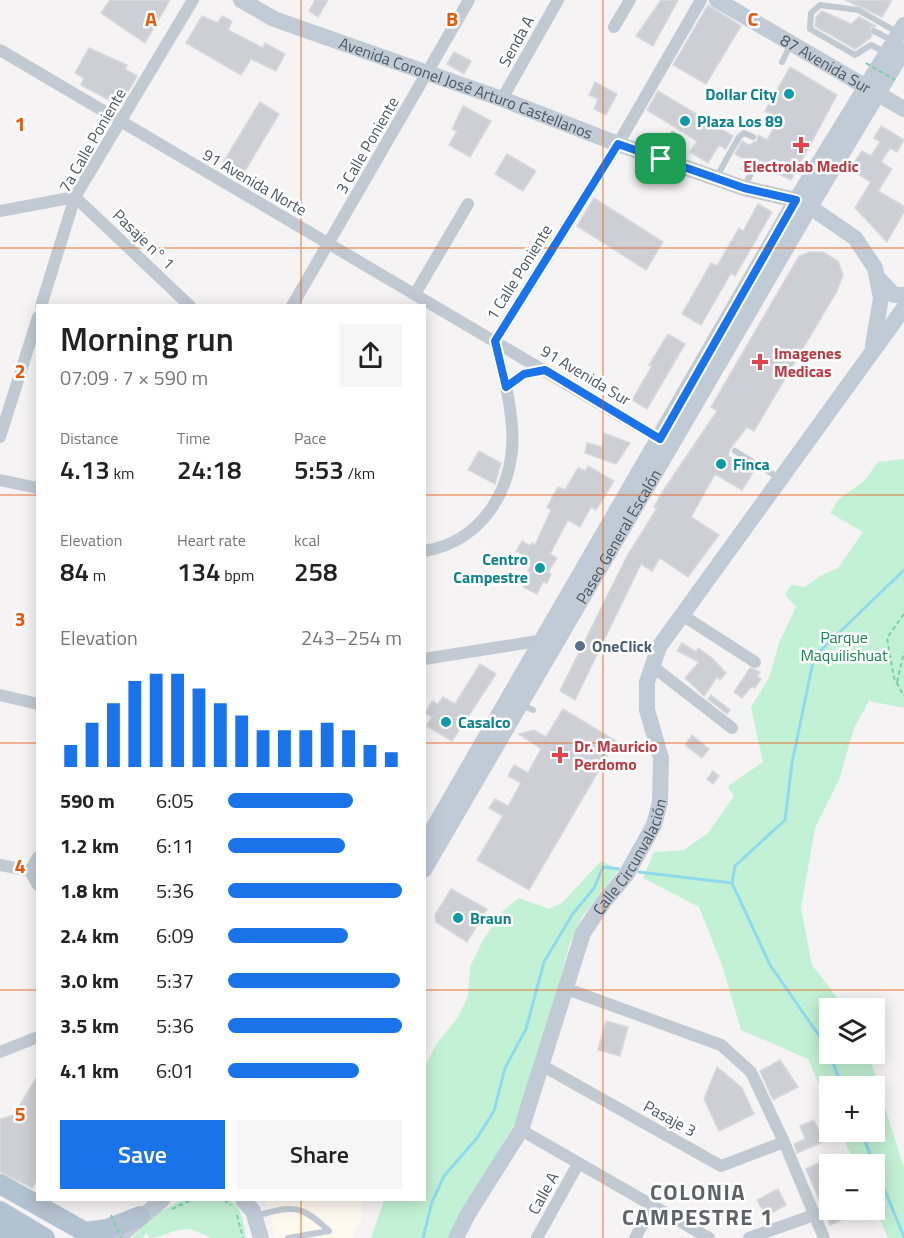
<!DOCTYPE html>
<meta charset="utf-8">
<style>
:root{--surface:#fff;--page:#f6f6f6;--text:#222;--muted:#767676;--accent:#1a73e8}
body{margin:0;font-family:"Titillium Web",sans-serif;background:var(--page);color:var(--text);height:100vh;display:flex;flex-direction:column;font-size:22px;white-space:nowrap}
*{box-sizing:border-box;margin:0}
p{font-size:20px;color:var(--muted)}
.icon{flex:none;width:33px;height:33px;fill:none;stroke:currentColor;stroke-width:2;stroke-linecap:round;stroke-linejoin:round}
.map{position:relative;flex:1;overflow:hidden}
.side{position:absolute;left:36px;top:304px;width:390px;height:897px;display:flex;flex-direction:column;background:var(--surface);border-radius:0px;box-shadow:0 3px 15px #0003}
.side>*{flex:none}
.fabs{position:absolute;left:819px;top:998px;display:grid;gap:12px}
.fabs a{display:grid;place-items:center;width:66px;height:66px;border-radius:0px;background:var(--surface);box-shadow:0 3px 15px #0003;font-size:30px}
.pin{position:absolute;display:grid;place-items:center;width:51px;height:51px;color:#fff;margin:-26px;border-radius:12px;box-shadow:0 3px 9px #0006}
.round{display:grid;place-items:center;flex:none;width:63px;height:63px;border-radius:0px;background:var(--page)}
.overview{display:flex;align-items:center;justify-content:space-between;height:102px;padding:0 24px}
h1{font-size:33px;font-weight:600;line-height:45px}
.figures{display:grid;grid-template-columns:repeat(3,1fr);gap:9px;height:102px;padding:6px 24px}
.figures div{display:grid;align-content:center}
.figures b{font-size:26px;font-weight:600}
.figures small{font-size:16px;font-weight:400}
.figures p{font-size:16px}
.chart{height:168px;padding:12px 24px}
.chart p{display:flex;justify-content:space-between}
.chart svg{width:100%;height:108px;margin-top:6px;stroke:var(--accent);stroke-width:6}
.button{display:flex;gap:12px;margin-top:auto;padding:12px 24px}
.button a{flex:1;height:69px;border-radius:0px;background:var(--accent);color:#fff;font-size:24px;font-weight:600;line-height:69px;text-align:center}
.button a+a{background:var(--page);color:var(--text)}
ul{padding:0 24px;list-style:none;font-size:20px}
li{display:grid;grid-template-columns:96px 72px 1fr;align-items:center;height:45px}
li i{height:15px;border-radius:8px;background:var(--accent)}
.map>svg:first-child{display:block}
</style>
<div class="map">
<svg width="904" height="1238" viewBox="0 0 904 1238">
<rect width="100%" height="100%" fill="#f5f3f3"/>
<path fill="#fdf9ef" d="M264,1200h99l-2,21 -9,17h-79l-1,-19z"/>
<path fill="#c3f1d5" d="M904,459v249l-35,-7 -15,27 -15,52 -24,48 -14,80 11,57 33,43h-15v45h38l36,115v70h-16l-13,-30 -1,-44h-19l-15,-33h34v-45h-44l-1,21 -21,-48 -67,-29 -19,-65 -23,-58 -56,-29 11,-26 30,-2 24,-17 26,-37 -6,-10 35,-24 -12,-55 18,-29 10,-35 17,-36 -11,-12 6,-10 14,2 15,-11 18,-8 25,-36 -33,-19 9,-14 25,-18 14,-19z
M601,861l18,8 -37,48 -12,26 -29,104 -25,74 -68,117h-77l13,-38h40l1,-134 12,-23 21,-26 10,-21 2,-29 13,-27 20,-29 16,-13 30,11 13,-6z
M182,1200h48c12,7 14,25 16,38 -10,0 -24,0 -34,0 -8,-2 -16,-9 -26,-9 -14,0 -23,9 -36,9l-4,-5 -3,5h-11l22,-23z"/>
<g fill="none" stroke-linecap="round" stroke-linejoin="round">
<path stroke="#90daee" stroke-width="3" d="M639,872l93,11
M842,1086l-15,-39 -57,-82 -38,-82 3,-17 50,-46 7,-57 22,-106 90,-87
M861,1131l13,33
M874,1164l30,73
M423,1238l9,-36 12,-26 33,-38 17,-27 11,-43 21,-39 18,-67 28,-47 22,-27 9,-21 16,2"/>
</g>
<path fill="#cdcfd5" stroke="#d7d9de" stroke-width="1.5" d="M110,0h60l-25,43 -44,-30z
M315,0h13l-10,17 -9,-6z
M661,0h17l-25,46 -17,-10z
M845,0h47l-10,17z
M708,5l33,21 -35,58 -33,-19z
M822,11l29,13 8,-7 17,9 -6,2 2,8 -4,4 -13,9 -40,-23 1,-9z
M202,16l16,7 4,-7 10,5 -4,9 35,18 2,-5 20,11 -9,17 -25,-12 -10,16 -55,-32z
M89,48l38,17 -2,4 12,7 -17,30 -39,-21 3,-7 -9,-5z
M454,52l17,9 -7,13 -17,-10z
M790,67l47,28 -46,85 -30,-14v-4l-5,-3 -4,2 -6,10 -5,-2 5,-9 -11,-6 7,-13 7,4 8,-4 1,-6 9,5 12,-21 -14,-8z
M595,82l22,12 -11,21 -12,-6 4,-10 -9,-4z
M658,91l75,45 -7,13 -7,-4 -11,18 -18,-11 7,-11 -50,-31z
M260,102l19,12 -37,62 -20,-12z
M463,106l28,15 -21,36 -21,-12 8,-14 -5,-2z
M881,126l23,14 -7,12 -7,-4 -9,14 11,7 -14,22 26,15v6l-17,30 -32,-34 16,-26 -21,-13 12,-18 9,5 9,-14 -6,-4z
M507,154l29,17 -13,20 -28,-17z
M594,198l69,44 -17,28 -69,-44z
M758,204l14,8 -37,64 -4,-3 -30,52 -19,-11 29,-51 6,3 22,-38 4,3z
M810,252h13l15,9 5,14 -6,16 -83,140 -7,-4 -17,22 -2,7 26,15 -12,19 -27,-16 -24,43 28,18 -31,42 -28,-19 -8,13 -11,-7 -66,136 -15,-9 67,-135 30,-48 -3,-1 9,-16 54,-80 -6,-4 88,-151z
M668,334l17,10 -38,65 -15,-9 20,-34 -3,-1z
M604,433l26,10 -14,21 -31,-11 2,-10 15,4z
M479,451l22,12 -6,21 -27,-14z
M588,466l26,15 -18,29 -5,-3 -11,20 -12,-7 -18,34 7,4 -9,14 3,2 -4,9 -4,-1 -6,12 -14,-7 8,-15 -3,-1 3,-6 -10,-5 3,-5 -8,-4 6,-10 8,5 2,-3 3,2 16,-35 -4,-3 11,-20 7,3 13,-22 7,3z
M682,643l14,9 2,-4 14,10 14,15 -6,7 -3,-3 -13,19 -19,-18 14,-16 -22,-11z
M480,664l16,10 -44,67 -26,-15 6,-9 -7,-4 7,-12 6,3 5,-7 12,7z
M750,668l10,4 -3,4 4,3 -6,9 -4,-1 -9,11 -8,-6z
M711,695l19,15 -3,4 -19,-15z
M563,709l53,32 -87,149 -52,-30 26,-44 -14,-8 6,-9 13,7 13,-23 -13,-7 6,-11 14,8 13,-24 -22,-15 15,-4 12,7z
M692,735l17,14 -7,9 -17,-13z
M713,771l6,5 -6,8 -6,-5z
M451,889l36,20 -20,33 -31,-20 -1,-7z
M606,1021l22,6 -8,29 -22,-6z
M780,1060l18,27 -25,13 -13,-29z
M717,1067l25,21 12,26 -35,17 -15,-32z
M38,1075v103l-6,10 -32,-16v-53l14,-4z
M814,1120l9,22 -26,11 -3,-9 11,-5 -5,-13z
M830,1158v51h37l-37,16 -24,-56z
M778,1189l8,16 -20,11 -9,-16z"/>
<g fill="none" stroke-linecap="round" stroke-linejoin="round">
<path stroke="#7ad0a6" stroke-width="2" stroke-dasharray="4.5 3" stroke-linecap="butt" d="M904,614l-17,24 7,40 10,18
M897,682l7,-30
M224,1200l7,5
M172,1209l19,-9
M237,1215l6,23"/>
<path stroke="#c1cad2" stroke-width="6" d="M874,31l19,10
M884,52l-13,-7 -16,10 -45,-26 1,-16 9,-8 38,5 41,23
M782,62l9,-18
M661,158l12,-24
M717,176l22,-39 5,-4 9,4
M744,187l12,-23
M735,451l44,27
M522,705l11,5
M255,1216c37,-10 45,-13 74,15
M288,1238l41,-7"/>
<path stroke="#c1cad2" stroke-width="12" d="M614,27l16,-27
M0,50l660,389
M502,99l56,-99
M75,197l115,109
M0,211l75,-14
M415,294l53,-90
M41,306l34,-109 118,-197
M292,306l177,-306
M506,387l18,-13 21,-4
M0,437l38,-120
M0,480l38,8
M424,551c60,-9 93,-67 88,-124 -2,-29 -10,-58 -17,-86l123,-197 83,-144
M682,615l73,47
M424,659l120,-19
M652,666l80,62
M0,695l38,9
M38,857l-8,14 8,14
M0,865l30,6
M567,989l154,56 30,27 33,70 40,96
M0,1052l38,-15
M543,1066l178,100 63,-24
M521,1130l188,108
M537,1238l41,-74
M635,1238l17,-30
M749,1238l65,-23"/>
<g stroke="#c1cbd6" stroke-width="16">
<path id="s1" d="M241,0l33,19 228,80 116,45 126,44 52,12 14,7 45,31 20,30 6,30 -8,47"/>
<path id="s2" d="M717,0l187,109"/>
<path d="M879,279l15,16h10"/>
<path d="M424,844l372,-644 108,-175"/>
<path id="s3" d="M424,870l386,-663 94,-157"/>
<path d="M243,1200l10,11 8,27"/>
<path d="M117,1238l45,-38"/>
<path id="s4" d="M456,1238l12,-24 53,-84 62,-197 20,-30 23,-28 28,-50 6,-23 1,-44 -14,-48v-28l12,-35 245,-339"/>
</g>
<path stroke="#b3c2d1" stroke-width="20" d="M0,1184l85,48 22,-3 33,-13
M0,1211l45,27
M0,1227l18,11"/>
<path stroke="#7ad0a6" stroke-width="2" stroke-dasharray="4.5 3" stroke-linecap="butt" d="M866,63l29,17
M111,1215l10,23"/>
</g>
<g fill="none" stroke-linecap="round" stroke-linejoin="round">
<g stroke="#fff" stroke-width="12">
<path id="route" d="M618,144l126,44 52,12 -136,239 -115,-69 -21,4 -18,13 -11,-46z"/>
</g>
<use href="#route" stroke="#1a73e8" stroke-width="8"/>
</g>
<path fill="none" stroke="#e8590c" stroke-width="1.5" stroke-opacity="0.55" d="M301,0v306M603,0v1238M0,248h904M0,495h38M424,495h480M0,743h38M424,743h480M0,990h38M424,990h480M301,1200v38"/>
<g fill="#0f9aa8" stroke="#fff" stroke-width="2">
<circle cx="789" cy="94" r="6"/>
<circle cx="685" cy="121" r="6"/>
<circle cx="721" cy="464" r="6"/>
<circle cx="540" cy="568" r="6"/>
<circle cx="446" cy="722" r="6"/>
<circle cx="458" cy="918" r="6"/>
</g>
<g fill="#e0444e" stroke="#fff" stroke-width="2">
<path d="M798 136h6v6h6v6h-6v6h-6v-6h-6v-6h6z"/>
<path d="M757 353h6v6h6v6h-6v6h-6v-6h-6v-6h6z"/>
<path d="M557 746h6v6h6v6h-6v6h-6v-6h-6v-6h6z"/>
</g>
<circle fill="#5c6f8a" stroke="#fff" stroke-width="2" cx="580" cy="646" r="6"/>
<g text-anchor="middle" stroke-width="5" stroke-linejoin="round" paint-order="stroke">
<g font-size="16" fill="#4a5661" stroke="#fff">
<text transform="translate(516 41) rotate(-61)" y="6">Senda A</text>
<text dy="6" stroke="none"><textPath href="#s2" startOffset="126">87 Avenida Sur</textPath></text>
<text dy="6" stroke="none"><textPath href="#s1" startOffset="242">Avenida Coronel José Arturo Castellanos</textPath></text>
<text transform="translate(92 140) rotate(-60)" y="6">7a Calle Poniente</text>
<text transform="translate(367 145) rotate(-60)" y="6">3 Calle Poniente</text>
<text transform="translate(255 182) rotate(30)" y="6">91 Avenida Norte</text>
<text transform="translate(144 239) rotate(44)" y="6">Pasaje n° 1</text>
<text transform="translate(519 272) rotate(-58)" y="6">1 Calle Poniente</text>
<text transform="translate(586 375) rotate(31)" y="6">91 Avenida Sur</text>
<text dy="6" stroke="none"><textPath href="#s3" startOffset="386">Paseo General Escalón</textPath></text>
<text dy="6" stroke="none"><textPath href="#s4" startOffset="423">Calle Circunvalación</textPath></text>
<text transform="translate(670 1118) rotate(29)" y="6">Pasaje 3</text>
<text transform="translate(543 1193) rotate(-61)" y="6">Calle A</text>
</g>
<g font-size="16" font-weight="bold" fill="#0d838f" stroke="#fff" text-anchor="start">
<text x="777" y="100" text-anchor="end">Dollar City</text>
<text x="697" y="127">Plaza Los 89</text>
<text x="733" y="470">Finca</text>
<text x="528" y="565" text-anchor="end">Centro<tspan x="528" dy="18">Campestre</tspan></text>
<text x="458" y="728">Casalco</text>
<text x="470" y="924">Braun</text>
</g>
<g font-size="16" font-weight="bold" fill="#be3a42" stroke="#fff" text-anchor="start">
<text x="801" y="172" text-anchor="middle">Electrolab Medic</text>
<text x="774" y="359">Imagenes<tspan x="774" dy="18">Medicas</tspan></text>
<text x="574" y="752">Dr. Mauricio<tspan x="574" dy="18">Perdomo</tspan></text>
</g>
<g font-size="16" fill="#17864f" stroke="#fff">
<text x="844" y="643">Parque<tspan x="844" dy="18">Maquilishuat</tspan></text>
</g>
<g font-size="16" font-weight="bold" fill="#4e5e75" stroke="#fff" text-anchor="start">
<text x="592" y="652">OneClick</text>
</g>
<g font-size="22" font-weight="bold" letter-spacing="1.5" fill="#5f6368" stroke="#fff">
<text x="698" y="1200">COLONIA<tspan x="698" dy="25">CAMPESTRE 1</tspan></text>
</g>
</g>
<g font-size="20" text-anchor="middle" font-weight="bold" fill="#e8590c" stroke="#fff" stroke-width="5" stroke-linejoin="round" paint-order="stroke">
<text x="151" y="26">A</text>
<text x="452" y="26">B</text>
<text x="753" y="26">C</text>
<text x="20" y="131">1</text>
<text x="20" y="378">2</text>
<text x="20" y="626">3</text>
<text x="20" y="873">4</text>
<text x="20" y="1121">5</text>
</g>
</svg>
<div class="fabs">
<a><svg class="icon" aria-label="layers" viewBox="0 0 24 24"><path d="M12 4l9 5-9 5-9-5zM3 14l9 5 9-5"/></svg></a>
<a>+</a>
<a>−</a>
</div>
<div class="pin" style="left:661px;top:159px;background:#1e9e55"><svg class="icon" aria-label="arrive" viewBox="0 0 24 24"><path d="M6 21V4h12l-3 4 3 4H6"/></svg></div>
<section class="side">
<div class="overview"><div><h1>Morning run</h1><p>07:09 · 7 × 590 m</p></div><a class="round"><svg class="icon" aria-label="share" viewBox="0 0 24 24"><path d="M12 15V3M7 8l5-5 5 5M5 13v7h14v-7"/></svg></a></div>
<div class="figures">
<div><p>Distance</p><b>4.13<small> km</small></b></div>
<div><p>Time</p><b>24:18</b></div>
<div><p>Pace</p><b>5:53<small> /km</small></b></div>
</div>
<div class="figures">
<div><p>Elevation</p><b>84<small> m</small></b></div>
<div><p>Heart rate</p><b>134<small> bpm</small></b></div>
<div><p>kcal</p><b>258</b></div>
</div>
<div class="chart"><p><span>Elevation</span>243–254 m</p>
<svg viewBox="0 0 160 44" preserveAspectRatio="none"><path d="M5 44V35M15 44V26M25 44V18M35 44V9M45 44V6M55 44V6M65 44V12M75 44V18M85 44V23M95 44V29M105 44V29M115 44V29M125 44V26M135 44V29M145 44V35M155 44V38"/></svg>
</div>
<ul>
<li><b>590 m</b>6:05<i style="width:72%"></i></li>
<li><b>1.2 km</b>6:11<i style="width:67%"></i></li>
<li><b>1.8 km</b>5:36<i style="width:100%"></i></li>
<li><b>2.4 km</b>6:09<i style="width:69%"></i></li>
<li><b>3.0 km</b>5:37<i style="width:99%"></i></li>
<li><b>3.5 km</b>5:36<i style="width:100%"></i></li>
<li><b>4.1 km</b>6:01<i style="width:75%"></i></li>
</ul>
<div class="button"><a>Save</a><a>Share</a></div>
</section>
</div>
